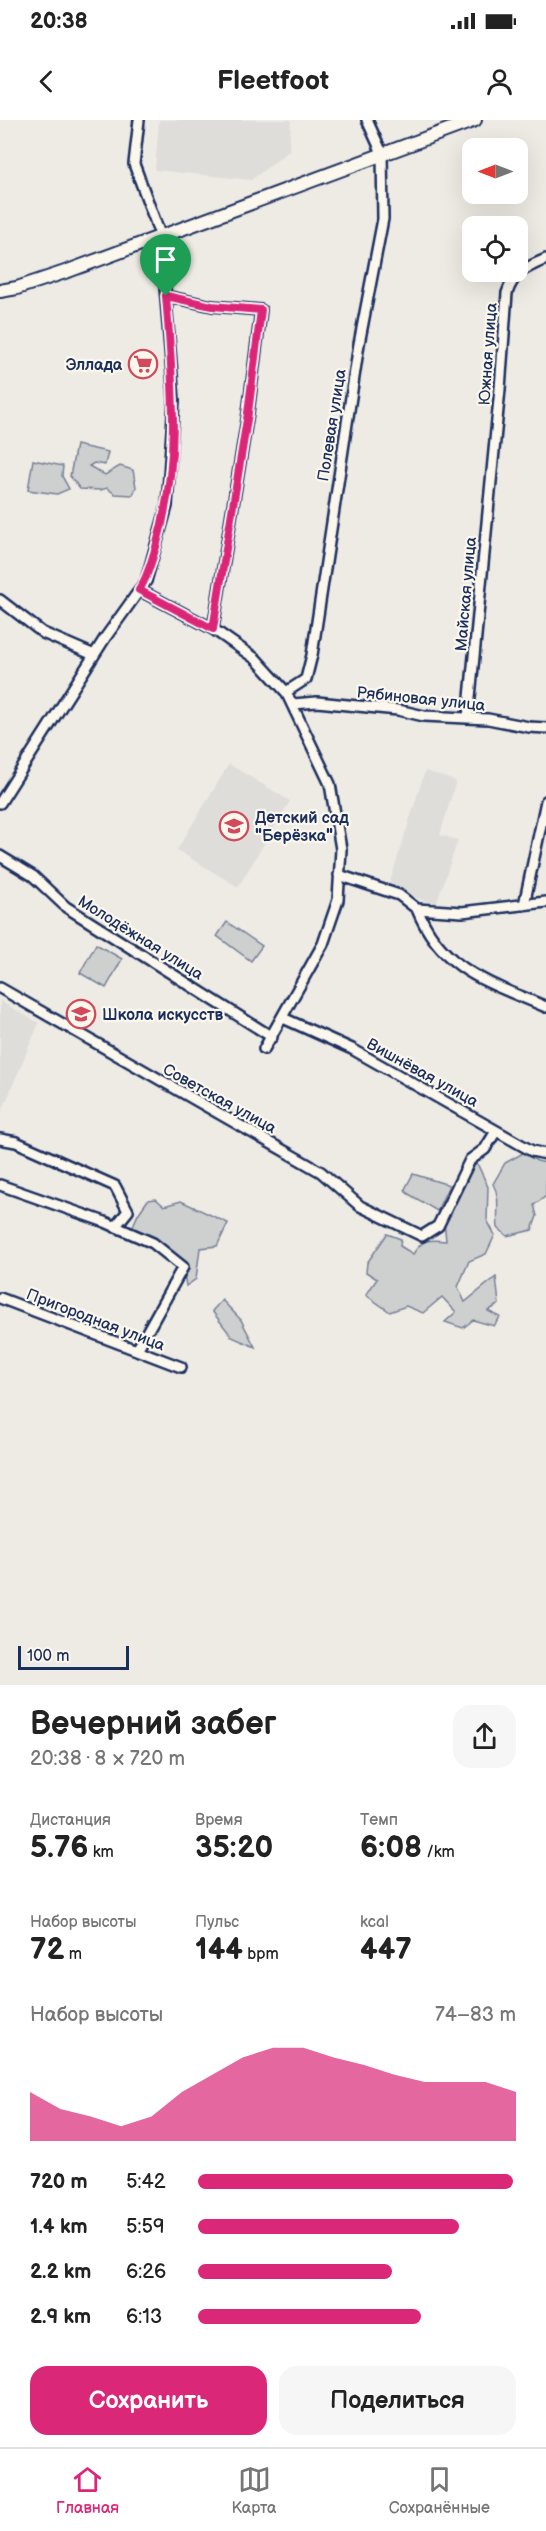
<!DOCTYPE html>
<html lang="ru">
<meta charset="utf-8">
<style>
:root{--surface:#fff;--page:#f6f6f6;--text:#222;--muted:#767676;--line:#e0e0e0;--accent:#db2777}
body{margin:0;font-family:"Balsamiq Sans",sans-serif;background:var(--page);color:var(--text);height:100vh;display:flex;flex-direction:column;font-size:22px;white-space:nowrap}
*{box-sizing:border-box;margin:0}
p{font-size:20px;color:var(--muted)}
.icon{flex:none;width:33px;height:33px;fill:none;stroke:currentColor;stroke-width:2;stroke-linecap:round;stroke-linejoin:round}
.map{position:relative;height:1565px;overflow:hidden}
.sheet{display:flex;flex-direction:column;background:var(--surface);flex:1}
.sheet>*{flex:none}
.needle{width:39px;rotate:270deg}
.controls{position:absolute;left:462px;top:18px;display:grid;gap:12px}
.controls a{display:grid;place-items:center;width:66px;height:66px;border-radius:12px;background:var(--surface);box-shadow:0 6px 24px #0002;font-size:30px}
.scale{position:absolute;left:18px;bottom:15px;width:111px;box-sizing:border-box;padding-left:6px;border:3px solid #1b2f5e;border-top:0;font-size:16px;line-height:21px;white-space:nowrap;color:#1b2f5e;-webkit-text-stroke:4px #fbf7ec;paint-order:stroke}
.pin{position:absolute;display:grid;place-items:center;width:51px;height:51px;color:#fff;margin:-62px -26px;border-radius:50% 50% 50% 0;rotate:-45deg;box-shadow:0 0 6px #0007}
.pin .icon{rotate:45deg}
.round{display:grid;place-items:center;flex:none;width:63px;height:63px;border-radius:18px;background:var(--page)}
.summary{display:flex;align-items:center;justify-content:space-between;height:102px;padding:0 30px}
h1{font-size:33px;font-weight:800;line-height:45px}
.metrics{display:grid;grid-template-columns:repeat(3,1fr);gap:9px;height:102px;padding:6px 30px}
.metrics div{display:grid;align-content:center}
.metrics b{font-size:30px;font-weight:800}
.metrics small{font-size:16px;font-weight:400}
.metrics p{font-size:16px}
.chart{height:168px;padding:12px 30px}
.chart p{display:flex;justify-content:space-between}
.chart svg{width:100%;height:108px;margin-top:6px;fill:var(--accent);opacity:.7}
.cta{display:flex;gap:12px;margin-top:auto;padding:12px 30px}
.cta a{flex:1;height:69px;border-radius:18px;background:var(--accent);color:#fff;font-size:24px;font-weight:800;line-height:69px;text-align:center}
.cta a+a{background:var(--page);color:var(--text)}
ul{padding:0 30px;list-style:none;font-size:20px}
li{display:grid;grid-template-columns:96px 72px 1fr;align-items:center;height:45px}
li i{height:15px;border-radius:8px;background:var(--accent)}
.status{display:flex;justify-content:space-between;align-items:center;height:42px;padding:0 30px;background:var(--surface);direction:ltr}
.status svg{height:16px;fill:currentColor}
header{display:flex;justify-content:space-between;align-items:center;height:78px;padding:0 30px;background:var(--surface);font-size:27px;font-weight:800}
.dock{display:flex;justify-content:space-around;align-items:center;height:84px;border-top:2px solid var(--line);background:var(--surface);font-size:16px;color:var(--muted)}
.dock a{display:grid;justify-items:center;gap:3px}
.dock .selected{color:var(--accent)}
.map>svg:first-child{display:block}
</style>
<div class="status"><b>20:38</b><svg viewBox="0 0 49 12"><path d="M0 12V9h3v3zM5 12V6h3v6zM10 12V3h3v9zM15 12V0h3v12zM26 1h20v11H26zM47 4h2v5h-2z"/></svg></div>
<header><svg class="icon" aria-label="back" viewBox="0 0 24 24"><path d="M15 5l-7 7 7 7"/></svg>Fleetfoot<svg class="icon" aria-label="person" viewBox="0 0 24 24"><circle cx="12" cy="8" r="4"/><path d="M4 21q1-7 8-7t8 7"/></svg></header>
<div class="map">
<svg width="546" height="1565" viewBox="0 0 546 1565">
<rect width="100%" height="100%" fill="#eeebe4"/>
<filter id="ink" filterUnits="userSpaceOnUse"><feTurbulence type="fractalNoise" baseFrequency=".0167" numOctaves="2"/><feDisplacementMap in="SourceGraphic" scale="12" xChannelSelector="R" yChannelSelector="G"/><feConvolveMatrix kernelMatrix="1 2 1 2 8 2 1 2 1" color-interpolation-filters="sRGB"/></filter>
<g filter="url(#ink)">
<path fill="#deddda" d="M159,0h132l-2,31 -38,29 -96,-10z
M229,644l61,37 -52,86 -61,-37z
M425,651l31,10 -16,54 18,5 -22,65 -48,-17z
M0,881l39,22 -39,93z"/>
<path fill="#cecfcf" stroke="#747f96" stroke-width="1.5" d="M76,325l32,7 -3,13 -11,-2 -5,3 16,9 15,-9 13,4 3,17 -3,8 -18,-1 -8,-6 -6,2 -21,-1 -10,-13z
M33,340l30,6 -1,10 7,13 -12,5 -29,-4z
M227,802l35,24 -11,15 -34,-25z
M96,824l26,15 -16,29 -26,-15z
M523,1033l14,8 9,2v33l-12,9 3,11 -5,14 -25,6 -9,-8c-2,-16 3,-30 -5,-44l12,-21z
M477,1043l11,24 -1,33 8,15 -9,19 -17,7 -11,26 7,15 31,-25 3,27 -11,7 12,6 -6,9 -21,-6 -10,8 -18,-6 11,-10 -14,-15 -19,16 -17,-7 -16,6 -24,-17 11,-16 -11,-7 1,-9 20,-29 14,5 -1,7 13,8c9,-15 17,-15 33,-13l-2,-21 21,-44z
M413,1054l36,11 -12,26 -30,-18 -2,-4z
M156,1079l8,7 17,-5 47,22 -11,23 -17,2 -4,31 -10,7c-4,-33 -25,-44 -54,-55 3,-14 8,-20 16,-31z
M222,1180l19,20 14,27 -23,-10 -20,-26z"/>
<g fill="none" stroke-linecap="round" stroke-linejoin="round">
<g stroke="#1b2f5e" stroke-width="14">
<path id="minor" d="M166,176l46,10 49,4 -13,103 -35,216
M139,470l74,39 43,30 30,33 44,92 11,65 -3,51 -15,44 -59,105
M0,480l43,33 51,22
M286,572l20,-13 6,-24 47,-311 24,-125 -1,-66 -15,-33
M293,584l24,-2 81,8 26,6 64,3 41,8 17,1
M468,598l32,-329 7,-96c7,-21 20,-26 39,-34
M0,683l105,-165 41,-57 21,-75 7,-106 -13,-163 -27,-73 5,-44
M0,736l33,20 33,31 206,130
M339,755l60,20 18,14 45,3 84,-10
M524,785l22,-104
M417,789c26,63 72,73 129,98
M0,868l321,184 39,34 62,30 16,-10 32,-66 15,-11 11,-18
M283,898l69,31 180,102 14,3
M0,1019l16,3 99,44 13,25 -13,16
M0,1065l105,37 48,21 30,24 -46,83
M0,1178l181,69"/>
</g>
<g stroke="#1b2f5e" stroke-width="16">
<path id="major" d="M0,171l17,-3 51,-17 407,-151"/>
</g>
<use href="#minor" stroke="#fbf7ec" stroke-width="9"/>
<use href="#major" stroke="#fbf7ec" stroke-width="12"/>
</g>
</g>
<g fill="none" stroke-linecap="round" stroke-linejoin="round" filter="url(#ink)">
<g stroke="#fff" stroke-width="12">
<path id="route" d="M166,176l46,10 49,4 -13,103 -35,216 -74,-39c9,-13 12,-28 17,-43 25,-85 17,-164 10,-251z"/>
</g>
<use href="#route" stroke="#db2777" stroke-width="8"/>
</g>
<defs>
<g id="supermarket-ring" transform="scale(1.5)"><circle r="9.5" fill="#fbf7ec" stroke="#d1495b" stroke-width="1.5"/><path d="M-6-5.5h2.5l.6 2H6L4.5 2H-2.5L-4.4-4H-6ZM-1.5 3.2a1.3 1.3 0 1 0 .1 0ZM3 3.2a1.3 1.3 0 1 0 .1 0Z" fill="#d1495b"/></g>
<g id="school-ring" transform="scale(1.5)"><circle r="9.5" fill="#fbf7ec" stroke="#d1495b" stroke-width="1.5"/><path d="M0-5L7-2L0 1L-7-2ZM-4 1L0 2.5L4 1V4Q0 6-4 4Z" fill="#d1495b"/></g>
</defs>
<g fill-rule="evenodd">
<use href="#supermarket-ring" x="143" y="244"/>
<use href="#school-ring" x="234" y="706"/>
<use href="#school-ring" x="81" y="894"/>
</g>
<g text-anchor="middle" stroke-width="4.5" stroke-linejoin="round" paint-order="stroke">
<g font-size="16" fill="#1b2f5e" stroke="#fbf7ec">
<text transform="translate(487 234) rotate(-86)" y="6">Южная улица</text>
<text transform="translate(331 305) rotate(-81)" y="6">Полевая улица</text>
<text transform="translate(465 474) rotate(-85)" y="6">Майская улица</text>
<text transform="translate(421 578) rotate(6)" y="6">Рябиновая улица</text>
<text transform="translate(141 817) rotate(32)" y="6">Молодёжная улица</text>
<text transform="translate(423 952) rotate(29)" y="6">Вишнёвая улица</text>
<text transform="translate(220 978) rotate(29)" y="6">Советская улица</text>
<text transform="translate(96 1199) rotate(21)" y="6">Пригородная улица</text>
</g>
<g font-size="16" font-weight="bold" fill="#1b2f5e" stroke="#fbf7ec" text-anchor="start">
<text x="122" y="250" text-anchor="end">Эллада</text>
<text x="255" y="703">Детский сад<tspan x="255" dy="18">"Берёзка"</tspan></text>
<text x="102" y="900">Школа искусств</text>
</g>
</g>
</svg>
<div class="controls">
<a><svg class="needle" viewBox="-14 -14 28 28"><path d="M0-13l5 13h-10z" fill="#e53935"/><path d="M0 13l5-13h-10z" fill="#767676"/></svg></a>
<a><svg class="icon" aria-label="locate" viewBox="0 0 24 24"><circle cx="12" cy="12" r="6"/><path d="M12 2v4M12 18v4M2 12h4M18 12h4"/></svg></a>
</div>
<div class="scale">100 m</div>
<div class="pin" style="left:166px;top:176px;background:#1e9e55"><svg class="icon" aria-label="arrive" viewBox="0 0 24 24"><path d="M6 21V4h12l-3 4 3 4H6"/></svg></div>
</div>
<section class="sheet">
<div class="summary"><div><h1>Вечерний забег</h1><p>20:38 · 8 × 720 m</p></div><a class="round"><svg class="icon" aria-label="share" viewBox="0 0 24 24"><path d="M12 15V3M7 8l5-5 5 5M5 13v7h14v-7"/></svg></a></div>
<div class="metrics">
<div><p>Дистанция</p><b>5.76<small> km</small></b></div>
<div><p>Время</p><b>35:20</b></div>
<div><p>Темп</p><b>6:08<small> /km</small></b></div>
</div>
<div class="metrics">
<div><p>Набор высоты</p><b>72<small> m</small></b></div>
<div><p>Пульс</p><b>144<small> bpm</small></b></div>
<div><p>kcal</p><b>447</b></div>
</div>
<div class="chart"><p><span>Набор высоты</span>74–83 m</p>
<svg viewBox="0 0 160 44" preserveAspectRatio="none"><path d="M0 44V24L10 31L20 34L30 38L40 34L50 24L60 17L70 10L80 6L90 6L100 10L110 13L120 17L130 20L140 20L150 20L160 24V44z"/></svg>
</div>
<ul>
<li><b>720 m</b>5:42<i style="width:99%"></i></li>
<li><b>1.4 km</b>5:59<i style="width:82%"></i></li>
<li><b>2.2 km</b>6:26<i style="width:61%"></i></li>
<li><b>2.9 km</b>6:13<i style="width:70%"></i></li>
</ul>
<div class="cta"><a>Сохранить</a><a>Поделиться</a></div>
</section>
<nav class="dock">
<a class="selected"><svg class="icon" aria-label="home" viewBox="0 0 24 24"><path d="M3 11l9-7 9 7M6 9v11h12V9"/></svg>Главная</a>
<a><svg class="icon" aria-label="map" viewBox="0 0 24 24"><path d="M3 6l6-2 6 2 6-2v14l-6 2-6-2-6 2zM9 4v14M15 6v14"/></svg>Карта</a>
<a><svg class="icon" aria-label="saved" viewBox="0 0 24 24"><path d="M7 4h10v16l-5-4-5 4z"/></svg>Сохранённые</a>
</nav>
